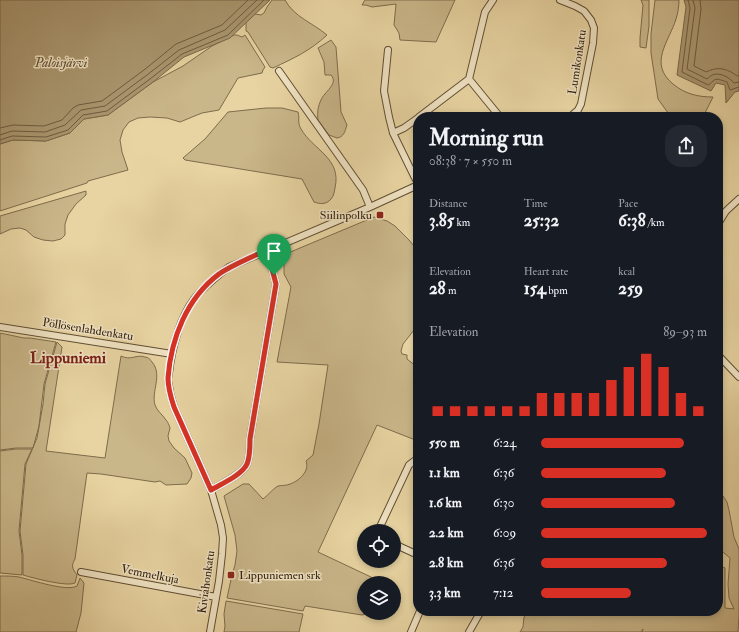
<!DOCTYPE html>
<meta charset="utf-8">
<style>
:root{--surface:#171b24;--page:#242831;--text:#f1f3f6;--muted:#9ea1a6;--accent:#d93025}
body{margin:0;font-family:"IM FELL Double Pica",serif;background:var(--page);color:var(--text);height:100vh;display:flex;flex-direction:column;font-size:15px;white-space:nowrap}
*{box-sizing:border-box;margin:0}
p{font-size:13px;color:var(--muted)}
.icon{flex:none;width:22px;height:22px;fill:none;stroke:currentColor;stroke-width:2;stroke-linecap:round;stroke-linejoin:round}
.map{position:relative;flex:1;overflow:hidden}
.drawer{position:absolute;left:413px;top:112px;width:310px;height:504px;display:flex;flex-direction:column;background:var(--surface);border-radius:16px;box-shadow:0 2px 6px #0003}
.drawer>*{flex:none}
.tools{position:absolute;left:357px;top:524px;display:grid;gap:8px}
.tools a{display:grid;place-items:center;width:44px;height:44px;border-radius:50%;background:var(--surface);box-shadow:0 2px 6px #0003;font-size:20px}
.pin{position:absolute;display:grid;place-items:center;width:34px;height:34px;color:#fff;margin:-41px -17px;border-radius:50% 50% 50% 0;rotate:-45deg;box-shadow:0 0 4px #0007}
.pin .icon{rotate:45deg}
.round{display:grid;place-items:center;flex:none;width:42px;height:42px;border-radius:16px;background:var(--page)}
.summary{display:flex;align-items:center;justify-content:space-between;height:68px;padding:0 16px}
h1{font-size:22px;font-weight:700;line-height:30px}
.metrics{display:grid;grid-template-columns:repeat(3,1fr);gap:6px;height:68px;padding:4px 16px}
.metrics div{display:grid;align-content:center}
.metrics b{font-size:17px;font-weight:700}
.metrics small{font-size:11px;font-weight:400}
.metrics p{font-size:11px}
.chart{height:112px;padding:8px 16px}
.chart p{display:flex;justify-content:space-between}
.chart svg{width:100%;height:72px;margin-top:4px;stroke:var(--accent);stroke-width:6}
ul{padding:0 16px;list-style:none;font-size:13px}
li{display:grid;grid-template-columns:64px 48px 1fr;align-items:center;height:30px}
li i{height:10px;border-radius:5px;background:var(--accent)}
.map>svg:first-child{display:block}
</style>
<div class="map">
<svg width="739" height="632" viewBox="0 0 739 632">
<rect width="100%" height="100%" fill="#e8d4a2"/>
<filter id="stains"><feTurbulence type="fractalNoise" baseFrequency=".005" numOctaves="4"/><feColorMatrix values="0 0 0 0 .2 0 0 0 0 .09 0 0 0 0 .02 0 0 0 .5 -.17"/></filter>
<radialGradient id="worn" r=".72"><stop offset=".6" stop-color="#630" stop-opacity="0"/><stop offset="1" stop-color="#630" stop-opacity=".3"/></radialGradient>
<path fill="#c9b689" stroke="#7e6c4c" d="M272,0h13c9,17 28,23 42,35 -17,16 -33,23 -54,33l-3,-1 -22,-35 -2,-1v-9l9,-8 6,1 3,-2 3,-6z
M365,0h90l-19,42 -36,-2 -1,-7 -5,-8 2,-21 -24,3 -6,-2h-4z
M641,0h8v26l-3,22 -6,-1v-9l3,-33z
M655,0h24c0,6 -1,13 -3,19 -7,23 -28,44 -3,65 12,10 25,13 40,13l-10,20h-32l-13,-18 -7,-46v-19z
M234,35h3l5,2 3,-2 20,32 -2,3 -1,3 -24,5 -19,32 -17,3 -22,9 -13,-4 -17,-1 -12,1 -9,4 -6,8 -3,10 2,12 6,18 -40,11 -1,2 -87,28v-67l13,-4 33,1 24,-8 14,-14 24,-4 45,-33 30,-16 29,-20z
M331,40l5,7 5,65 6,13c-2,6 -3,12 -10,13l-8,-3 -11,-15c-1,-7 0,-14 3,-20 3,-8 18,-16 10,-25h-6l-1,-13 -6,-14z
M266,108h16l16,4c2,6 -1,10 3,17 12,21 41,29 34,59 -1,4 -1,8 -4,11 -5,6 -11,5 -17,3l-12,-23 -117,-19 -2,-2 22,-19 23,-27z
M86,191v4l-10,9 -8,11 -3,9v11l-4,4 -8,2 -10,-1 -9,-3 -8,-7 -6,-2 -9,1 -11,5v-18z
M374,217l13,4 8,5 14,14 9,11v74l-15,19 -2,7 1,3 5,1v4l5,4 6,3v75l-41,-16 -59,127 53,25 8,6h-15v30h7l-9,2 -57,-9 -2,5 -76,-13 5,-23 3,-10 2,-14 -2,-16 -11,-39 19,-12h6l14,15c4,-3 11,-11 15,-13 3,-1 8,0 12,-2 9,-3 20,-13 16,-23l7,-6 6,-31 9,-59 -51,-3 14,-75 -7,-13v-13l4,-8z
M0,333l24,5h6l26,4 -12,42 -5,42 -6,22h-17l-16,2z
M57,342l5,5 -16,104 59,7 16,-102c10,5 15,-2 24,1 3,0 6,3 7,5 11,13 -1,29 3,43 2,6 7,9 11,15 2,2 3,5 4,8l-2,8 1,5 5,7 11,10 7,15 -1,5 -4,6 -21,1 -6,-4 -5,1 -54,-8 -14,-1 -12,86c-4,7 -3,9 2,16l-2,8c-8,4 -42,-5 -52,-8v-20l-3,-24 6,-67 11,-26 6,-34 2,-20z
M16,449h16l-7,15 -6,67 3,24v20l-22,-2v-122z
M718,496h5l4,6 2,8 5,27 5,12v66l-1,17h-96l1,-3 -2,3h-121l3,-5 1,-10 6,-6h188v-46l7,3v40l9,1 -5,-11 -1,-14 2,-26 -12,-10z
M0,576c6,0 13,0 19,1 13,3 48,15 58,9l3,-8 4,5 -3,30 -5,19h-76z
M226,601l77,13 -4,18h-75l1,-6 -1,-12z"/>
<path fill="#aa9770" stroke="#7a684a" d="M0,0h270l-40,38 -46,19 -31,25 -45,33 -24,4 -14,14 -24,8 -33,-1 -13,4z
M684,0h55v91l-4,1 -9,11 -1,-18 -9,-2 -5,8 -34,-16 9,-68z"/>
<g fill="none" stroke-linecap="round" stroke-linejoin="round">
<path stroke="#6e5c40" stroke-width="1" d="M688,0l2,8 -8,64 26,13c2,-1 3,-2 5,-4 3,-4 10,0 14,1l3,8 9,-3
M693,0l2,8 -8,61 20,10c2,-1 3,-3 5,-4 8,-3 17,2 22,8l5,-1
M700,0l1,9 -7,57 12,6c9,-4 15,-5 25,0 3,1 4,4 8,4
M0,128l13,-3 31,1 18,-6 11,-12 5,-3 24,-4 42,-31 32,-26 46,-19 26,-25
M0,135l12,-4 33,1 20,-7 16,-15 24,-4 42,-31 32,-25 46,-20 32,-30
M0,140l12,-4 34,1 22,-7 15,-15 24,-4 43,-32 32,-25 46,-19 36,-35"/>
<g stroke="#604e34" stroke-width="8">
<path id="street" d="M560,0l15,6 9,5 7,9 3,8 -1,15 -12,61 -3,6 -8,7
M388,50l-4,41 5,26 4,16 21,43 4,7
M279,71l84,119 7,17
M469,79l31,38
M419,117l50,-38 16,-67 8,-12
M393,133l11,-5 14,-10
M718,224l8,-13 13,-12
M0,327l172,27
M718,355l21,22
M211,490c10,-6 31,-15 36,-26 3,-7 3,-17 3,-25l26,-155 -5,-19 -9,-13
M378,531l31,-66 8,-6h1
M394,544l24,11
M81,572l135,25
M210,632l9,-51 3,-27 1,-16 -2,-13 -10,-35 -37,-83c-3,-9 -5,-18 -6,-27 0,-5 2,-10 2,-15 4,-25 12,-53 29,-72 9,-9 19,-18 30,-26l141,-60 48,-22
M411,632l9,-21
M469,632l12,-21"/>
</g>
<use href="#street" stroke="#f0e3c3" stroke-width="6"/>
</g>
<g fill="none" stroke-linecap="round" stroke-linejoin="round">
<g stroke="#fff" stroke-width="8">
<path id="route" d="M262,252l9,13 5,19 -26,155c0,8 0,18 -3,25 -5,11 -26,20 -36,26l-37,-83c-3,-9 -6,-20 -6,-29 3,-40 19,-80 51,-104 13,-9 29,-15 43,-22z"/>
</g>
<use href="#route" stroke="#d93025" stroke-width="5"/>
</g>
<g fill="#8f2418" stroke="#f0e3c3" stroke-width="1.5">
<rect x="376" y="211" width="8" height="8" rx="2"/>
<rect x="227" y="571" width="8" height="8" rx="2"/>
</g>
<g text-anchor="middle" stroke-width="3" stroke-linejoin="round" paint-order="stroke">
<g font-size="12" fill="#322110" stroke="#f0e3c3">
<text transform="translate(577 62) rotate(-81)" y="4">Lumikonkatu</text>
<text transform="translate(88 329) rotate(9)" y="4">Pöllösenlahdenkatu</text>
<text transform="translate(150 574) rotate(11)" y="4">Vemmelkuja</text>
<text transform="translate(206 582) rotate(-82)" y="4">Kiviahonkatu</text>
</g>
<g font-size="12" fill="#322110" stroke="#f0e3c3" text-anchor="end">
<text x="372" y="219">Siilinpolku</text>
<text x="239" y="579" text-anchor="start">Lippuniemen srk</text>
</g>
<g font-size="13" font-style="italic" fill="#5c4a32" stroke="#f0e3c3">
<text x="61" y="67">Paloisjärvi</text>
</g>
<g font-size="16" font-weight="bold" fill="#7a1f14" stroke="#f0e3c3">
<text x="68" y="363">Lippuniemi</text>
</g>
</g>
<rect width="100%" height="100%" filter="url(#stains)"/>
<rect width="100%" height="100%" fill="url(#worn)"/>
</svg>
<div class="tools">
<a><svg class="icon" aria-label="locate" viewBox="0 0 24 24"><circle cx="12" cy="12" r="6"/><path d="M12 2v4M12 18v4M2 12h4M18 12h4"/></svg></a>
<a><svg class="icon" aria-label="layers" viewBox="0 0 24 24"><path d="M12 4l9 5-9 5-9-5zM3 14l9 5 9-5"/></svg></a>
</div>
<div class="pin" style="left:274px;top:275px;background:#1e9e55"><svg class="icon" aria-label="arrive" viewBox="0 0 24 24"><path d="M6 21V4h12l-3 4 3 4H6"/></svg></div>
<section class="drawer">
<div class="summary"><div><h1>Morning run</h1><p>08:38 · 7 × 550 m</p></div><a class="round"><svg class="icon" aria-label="share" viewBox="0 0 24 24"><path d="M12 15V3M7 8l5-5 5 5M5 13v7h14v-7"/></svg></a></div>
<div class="metrics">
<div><p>Distance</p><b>3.85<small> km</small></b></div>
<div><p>Time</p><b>25:32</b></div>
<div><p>Pace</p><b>6:38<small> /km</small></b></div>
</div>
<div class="metrics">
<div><p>Elevation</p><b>28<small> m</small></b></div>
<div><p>Heart rate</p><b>154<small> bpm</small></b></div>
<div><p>kcal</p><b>259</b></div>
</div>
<div class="chart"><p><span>Elevation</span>89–93 m</p>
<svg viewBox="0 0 160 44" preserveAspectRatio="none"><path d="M5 44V38M15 44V38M25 44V38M35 44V38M45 44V38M55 44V38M65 44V30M75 44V30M85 44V30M95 44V30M105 44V22M115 44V14M125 44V6M135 44V14M145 44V30M155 44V38"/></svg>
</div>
<ul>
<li><b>550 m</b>6:24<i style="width:86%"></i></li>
<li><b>1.1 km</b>6:36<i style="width:75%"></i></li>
<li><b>1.6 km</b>6:30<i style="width:81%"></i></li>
<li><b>2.2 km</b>6:09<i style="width:100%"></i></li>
<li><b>2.8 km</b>6:36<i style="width:76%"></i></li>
<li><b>3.3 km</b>7:12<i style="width:54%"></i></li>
</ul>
</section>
</div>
